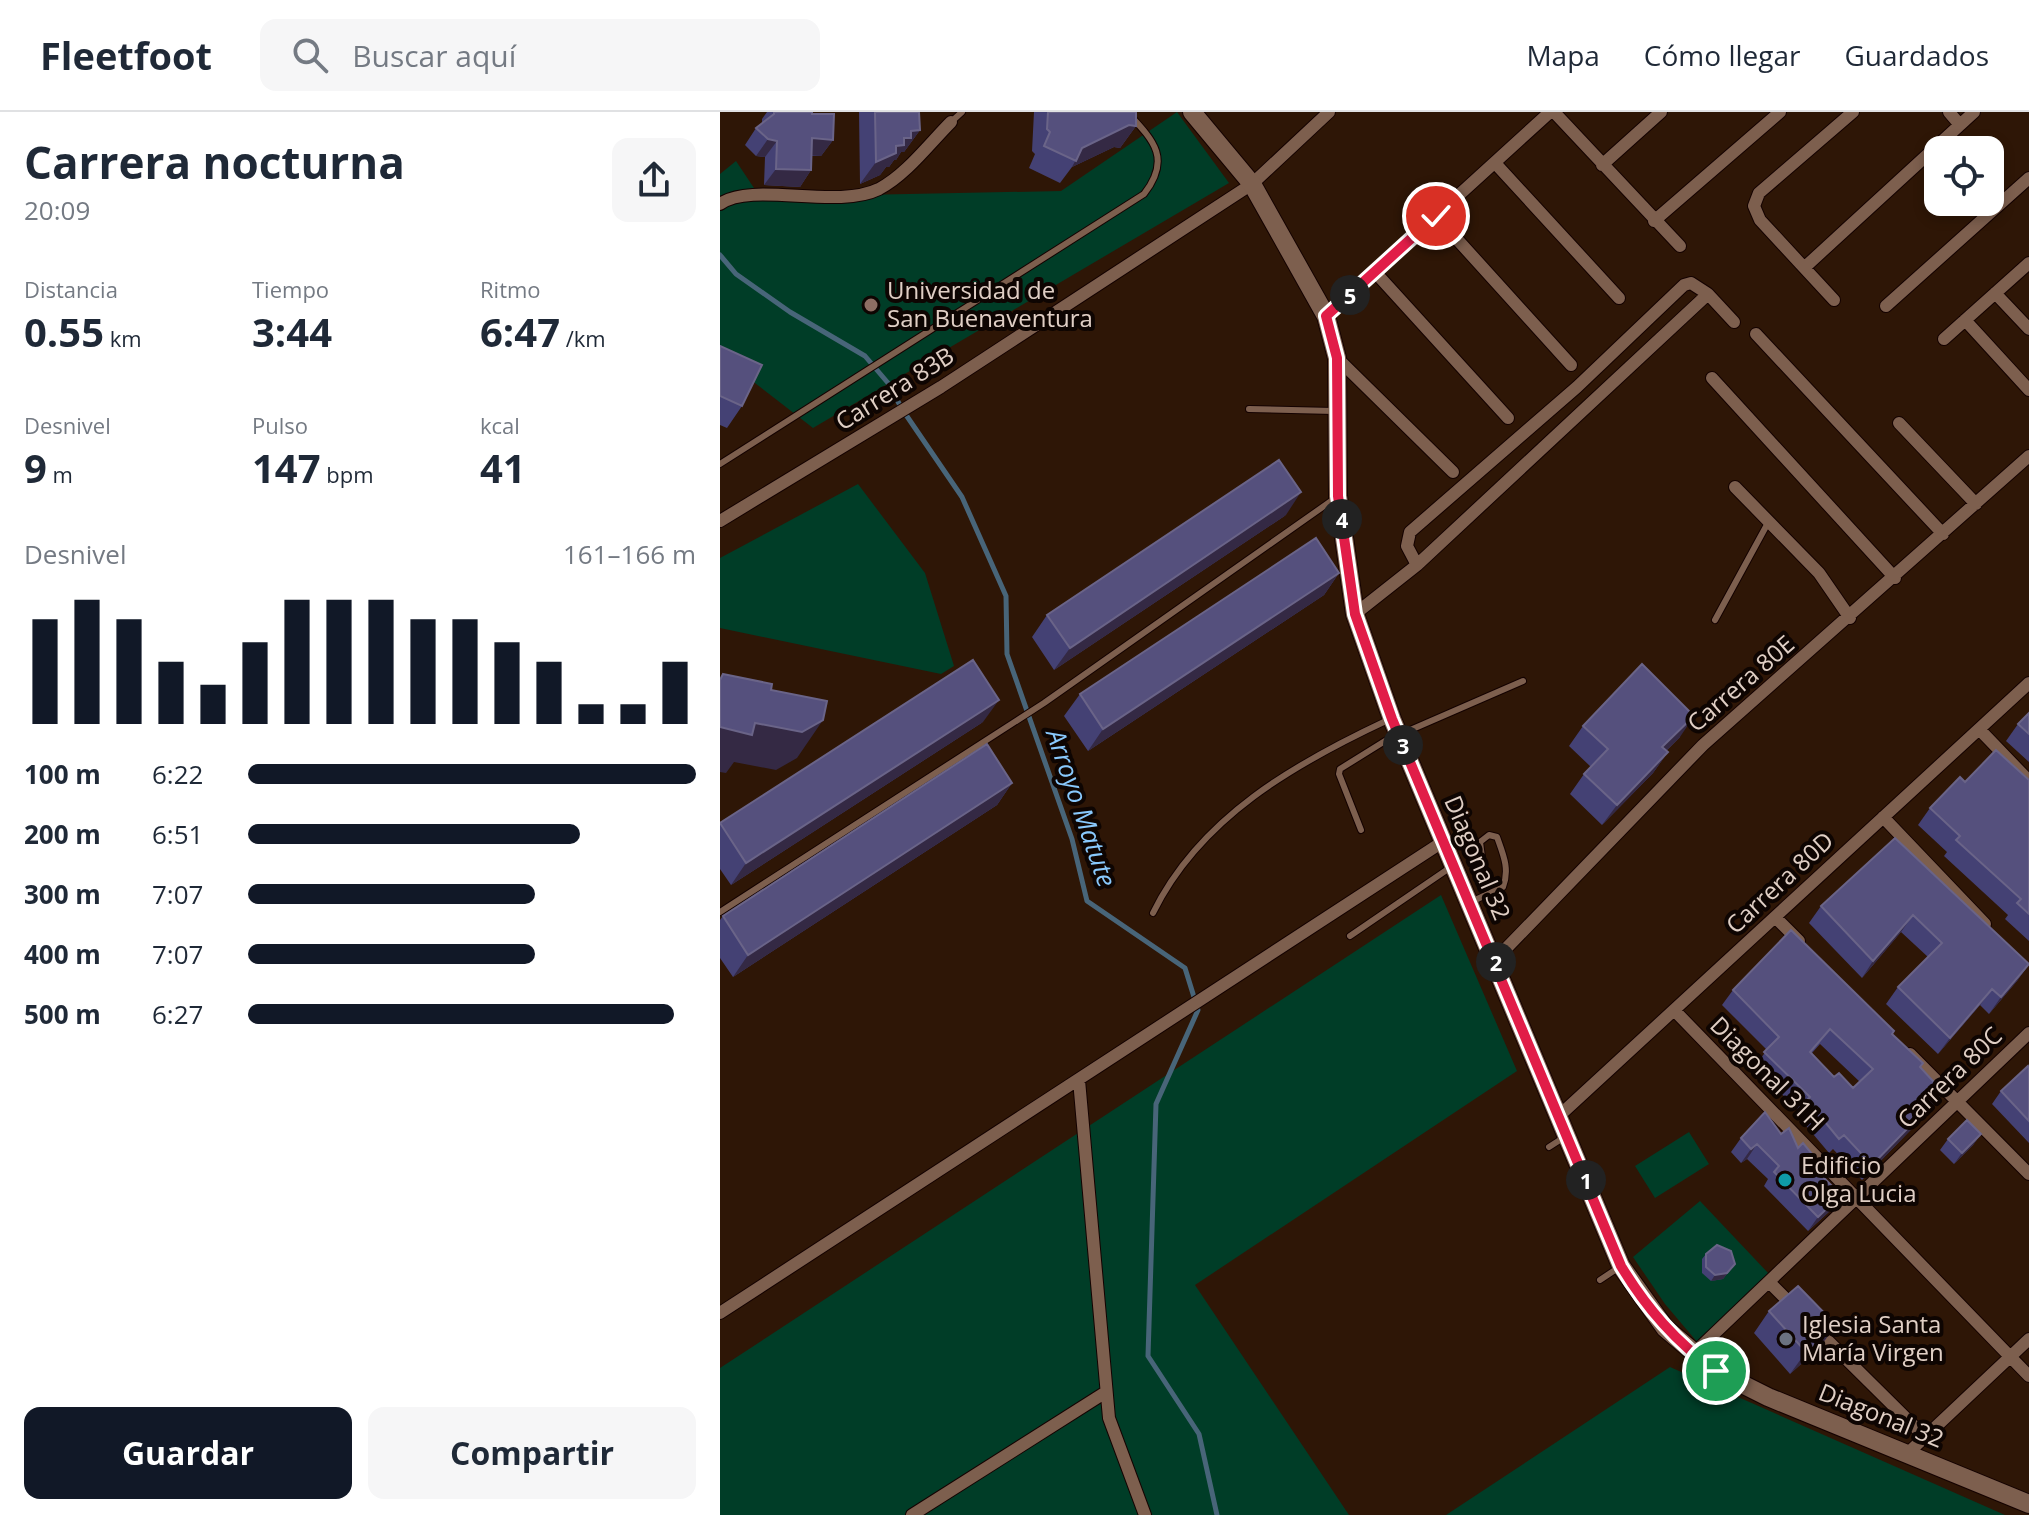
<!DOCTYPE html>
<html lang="es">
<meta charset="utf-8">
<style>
:root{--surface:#fff;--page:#f6f6f7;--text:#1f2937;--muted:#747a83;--line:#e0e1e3;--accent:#111827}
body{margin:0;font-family:"Open Sans",sans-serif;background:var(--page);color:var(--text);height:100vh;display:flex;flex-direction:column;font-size:30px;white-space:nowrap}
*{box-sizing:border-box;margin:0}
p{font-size:26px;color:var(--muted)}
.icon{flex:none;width:44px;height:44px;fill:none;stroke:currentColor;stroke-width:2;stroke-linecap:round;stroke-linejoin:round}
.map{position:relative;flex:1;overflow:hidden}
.side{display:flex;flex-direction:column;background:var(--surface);width:720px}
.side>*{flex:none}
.tools{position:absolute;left:1204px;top:24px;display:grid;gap:16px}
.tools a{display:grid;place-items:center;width:80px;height:80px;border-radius:16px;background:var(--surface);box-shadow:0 4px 12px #0003;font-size:40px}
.pin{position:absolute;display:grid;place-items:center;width:68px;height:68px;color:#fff;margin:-34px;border:4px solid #fff;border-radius:50%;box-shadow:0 2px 8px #0007}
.km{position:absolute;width:40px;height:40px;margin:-20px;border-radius:50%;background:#222;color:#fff;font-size:22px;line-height:40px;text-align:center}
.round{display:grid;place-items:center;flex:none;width:84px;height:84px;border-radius:16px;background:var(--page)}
.headline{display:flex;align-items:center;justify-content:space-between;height:136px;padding:0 24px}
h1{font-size:44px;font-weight:700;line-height:60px}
.figures{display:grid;grid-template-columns:repeat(3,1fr);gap:12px;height:136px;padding:8px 24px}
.figures div{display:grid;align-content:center}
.figures b{font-size:40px;font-weight:700}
.figures small{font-size:22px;font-weight:400}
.figures p{font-size:22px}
.chart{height:224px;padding:16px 24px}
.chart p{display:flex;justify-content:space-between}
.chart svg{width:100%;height:144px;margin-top:8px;stroke:var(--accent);stroke-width:6}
.primary-button{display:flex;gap:16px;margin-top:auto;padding:16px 24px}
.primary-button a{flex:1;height:92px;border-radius:16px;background:var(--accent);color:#fff;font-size:32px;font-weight:700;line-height:92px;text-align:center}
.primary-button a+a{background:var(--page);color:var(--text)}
ul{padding:0 24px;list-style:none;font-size:26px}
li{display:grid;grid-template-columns:128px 96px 1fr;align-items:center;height:60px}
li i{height:20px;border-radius:10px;background:var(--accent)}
header{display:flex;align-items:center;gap:48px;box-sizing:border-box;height:112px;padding:0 40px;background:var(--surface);border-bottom:2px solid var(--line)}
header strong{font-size:38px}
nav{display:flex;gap:44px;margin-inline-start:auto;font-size:28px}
.search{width:560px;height:72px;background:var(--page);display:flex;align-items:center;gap:20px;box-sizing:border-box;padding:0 28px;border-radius:16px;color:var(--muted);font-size:30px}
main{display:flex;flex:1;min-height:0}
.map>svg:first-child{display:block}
</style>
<header>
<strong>Fleetfoot</strong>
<div class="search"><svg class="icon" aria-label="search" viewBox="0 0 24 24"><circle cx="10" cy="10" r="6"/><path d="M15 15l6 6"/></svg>Buscar aquí</div>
<nav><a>Mapa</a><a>Cómo llegar</a><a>Guardados</a></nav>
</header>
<main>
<section class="side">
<div class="headline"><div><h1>Carrera nocturna</h1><p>20:09</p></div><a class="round"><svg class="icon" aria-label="share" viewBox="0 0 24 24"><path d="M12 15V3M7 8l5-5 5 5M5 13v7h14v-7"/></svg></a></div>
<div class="figures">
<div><p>Distancia</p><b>0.55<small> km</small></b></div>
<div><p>Tiempo</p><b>3:44</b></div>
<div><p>Ritmo</p><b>6:47<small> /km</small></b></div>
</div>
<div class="figures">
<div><p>Desnivel</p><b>9<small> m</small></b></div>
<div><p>Pulso</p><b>147<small> bpm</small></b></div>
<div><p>kcal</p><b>41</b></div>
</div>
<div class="chart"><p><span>Desnivel</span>161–166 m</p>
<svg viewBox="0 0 160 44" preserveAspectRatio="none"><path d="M5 44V12M15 44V6M25 44V12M35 44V25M45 44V32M55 44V19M65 44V6M75 44V6M85 44V6M95 44V12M105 44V12M115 44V19M125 44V25M135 44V38M145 44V38M155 44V25"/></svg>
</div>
<ul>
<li><b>100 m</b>6:22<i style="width:100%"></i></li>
<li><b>200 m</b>6:51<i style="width:74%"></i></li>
<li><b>300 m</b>7:07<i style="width:64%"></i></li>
<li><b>400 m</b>7:07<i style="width:64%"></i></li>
<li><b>500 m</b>6:27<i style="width:95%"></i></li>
</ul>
<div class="primary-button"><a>Guardar</a><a>Compartir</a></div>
</section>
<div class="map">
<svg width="1309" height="1403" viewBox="0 0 1309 1403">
<rect width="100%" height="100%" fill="#2e1606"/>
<path fill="#003d27" d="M457,0l52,71 -416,245 -93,-72v-182l16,-13 24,36 301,-6z
M138,372l67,89 29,93 -13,8 -221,-46v-70z
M721,783l76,176 -322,214 154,230h-629v-147z
M969,1020l20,32 -54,34 -20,-32z
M980,1089l70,74 -72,68 -33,-39 -32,-47z
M950,1255l335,148h-559z"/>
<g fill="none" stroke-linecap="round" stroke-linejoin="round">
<path stroke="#486579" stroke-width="5" d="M0,143l16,19 54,38 75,44 23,27 14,26 60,88 44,99 1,58 65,185 15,62 98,67 13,42 -42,94 -8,252 51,78 18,81"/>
<g stroke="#140200" stroke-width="8">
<path id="lane" d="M231,10l11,-10
M529,297l85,2
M0,352l424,-270c28,-36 9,-54 -17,-82
M995,508l54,-99
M641,718l-22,-56 1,-5 45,-28 138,-60
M753,789l30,-14c7,-18 0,-33 -6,-50l-8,-2 -9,7 3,23 11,26
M0,800l324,-209 290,-204
M433,801c47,-96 143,-150 235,-193
M630,824l101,-69
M829,1035l14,-9
M880,1168l18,-12"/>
</g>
<g stroke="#140200" stroke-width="14">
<path id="street" d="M834,0l126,134
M1229,0l11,13
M775,51l124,135
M882,53l59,-53
M0,92c32,-23 116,6 159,-15 27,-14 51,-46 72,-67
M716,104l135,149
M934,109l126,-109
M1085,155l169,-155
M655,160l133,146
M1275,181l34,36
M1114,188l-74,-80 -6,-14 5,-13 94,-81
M1166,194l143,-128
M606,204l224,-204
M1245,208l64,70
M1036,222l187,200
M1224,227l85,-76
M617,246l116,114
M992,266l183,200
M1179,311l77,81
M1015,375l84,86 31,45
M0,409l221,-134 311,-203 77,-72
M697,453l-10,-19 3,-14 167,-145 107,-102 7,-2 17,11
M635,502l62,-49 291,-271 26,28
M1259,617l50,52
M1163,705l102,107
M1055,805l24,24
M775,848l208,-215 326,-289
M954,898l355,366
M1190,942l119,120
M359,968l30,338 36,97
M840,1003l469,-432
M1049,1170l26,26
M0,1201l724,-472
M1097,1218l108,107
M973,1242l336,-321
M1188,1341l121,-114
M192,1403l194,-123"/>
</g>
<g stroke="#140200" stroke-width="20">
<path id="secondary" d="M472,0l60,72 74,132 11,42 1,138 17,118 37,105 229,547 44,62 51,43 52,26 261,107"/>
</g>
<use href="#lane" stroke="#7d5f4e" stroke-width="6"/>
<use href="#street" stroke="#7d5f4e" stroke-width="12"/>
<use href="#secondary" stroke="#7d5f4e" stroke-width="18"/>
</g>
<path fill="#444174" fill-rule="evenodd" d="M47,0h45v2l21,26 -12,16h-10v14l-11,17 -36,-2 1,-28 -9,-1 -11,-11 11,-17 6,-4v-5z
M139,0h60l1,18 -16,22h-3l-5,8h-2l-5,7h-3l-6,8 -20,9z
M314,0h102v14l-16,22 -6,-1 -42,20 -12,16 -31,-15 6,-14 -3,-3z
M0,234l22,60 -15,22 -7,-3z
M566,403l-232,155 -22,-33 15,-22z
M619,461l-15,22 -236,156 -24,-35 16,-22z
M1309,601v49l-23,-21 12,-17z
M263,610l-252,163 -11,-16v-46z
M863,614l97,11 -14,14 2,1 -15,21 -51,52 -32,-31 14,-20 7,-7 -22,-21z
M1309,668v161l-24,-22 3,-4 -64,-59 3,-4 -29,-27 12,-17 35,-26z
M292,671l-15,22 -264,172 -13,-19v-38l3,-4z
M1175,726l134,126 -12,17 -28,33 -9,-9 -42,49 -52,-50 12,-17 30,-30 -27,-25 -39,46 -53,-55 12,-17z
M1013,878l159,44 28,33 13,40 -71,73 -29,-31 -4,4 -32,-38 2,-4 -45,-44 13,-17 -45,-45zM1100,932l40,38 -7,6 -19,-11 -22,-24z
M1309,956v75l-37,-39 9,-13z
M1061,1022l37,27 -5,6 28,28 -9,14 -24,22 -44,-45 4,-7 -21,-20 -6,4 -10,-11 10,-14z
M1261,1022l-8,11 -19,19 -14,-14 8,-11z
M986,1142l25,15 -8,10 -12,2 -9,-8v-14z
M1049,1199l51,36 -30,27 -36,-41z"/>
<path fill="#342944" d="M409,13l7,1 -16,22 -6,-1 -42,20 10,-19z
M200,18l-16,22h-3l-5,8h-2l-5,7h-3l-6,8 -20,9 16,-22 20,-16 15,-15z
M92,26l21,2 -12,16 -21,-1z
M48,27l9,2 -12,16 -9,-1z
M56,57l35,1 -11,17 -36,-2z
M581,380l-15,23 -232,155 16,-22z
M619,461l-15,22 -236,156 15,-22z
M279,588l-16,22 -252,163 15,-22z
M974,604l-14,21 -32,31 14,-21z
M103,608l-26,38 -21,12 -42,-8 -8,11 -6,-1v-45l35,-4z
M948,640l-15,21 -51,52 15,-20z
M292,671l-15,22 -264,172 15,-22z
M1193,803l-12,17 -39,46 11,-17z
M1309,852l-12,17 -28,33 12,-17z
M1272,877l-12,16 -42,49 12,-16z
M1223,980l-10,15 -71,73 10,-15z
M1261,1022l-8,11 -19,19 8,-11z
M1037,1032l-10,15 -6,4 10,-14z
M1121,1083l-9,14 -24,22 10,-14z
M1015,1152l-12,15 -12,2 4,-6z
M1116,1213l-16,22 -30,27 16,-22z"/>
<path fill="#55507d" stroke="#6a6488" stroke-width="2" fill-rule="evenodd" d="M54,0h38v2h22l-1,26 -21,-2 -1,32 -35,-1 1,-28 -9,-2 -12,-11 18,-14z
M155,0h44l1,18 -9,1v7h-7v7l-8,1v7l-20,9z
M328,0h88v14l-7,-1 -47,23 -6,13 -32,-15 6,-14 -3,-3z
M0,234l42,19 -20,41 -22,-10z
M559,348l22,32 -231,156 -23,-33z
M596,426l23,35 -236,156 -23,-35z
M253,548l26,40 -253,163 -26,-40z
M922,552l52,52 -32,31 6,5 -51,53 -33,-31 24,-25 -25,-23z
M3,562l49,10 -1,6 56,11 -4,19 -21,12 -47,-9 -3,12 -32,-8v-47z
M1309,601v21l-11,-10z
M267,632l25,39 -264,172 -25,-39z
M1276,638l33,30v134l-12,-11 4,-4 -65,-59 4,-4 -30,-28 30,-31 5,5z
M1175,726l134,126 -28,33 -9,-8 -42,49 -52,-51 44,-44 -29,-28 -40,46 -52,-55z
M1071,818l103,101 -2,3 31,29 -3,4 23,25 -71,73 -28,-30 -5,4 -32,-39 3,-3 -46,-45 15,-15 -46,-47zM1110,917l43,40 -20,19 -14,-15 -5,4 -24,-25z
M1308,954l1,2v53l-28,-30z
M1045,1000l16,22 8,-6 9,20 5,-5 15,18 -6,5 29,29 -23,22 -44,-45 5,-6 -22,-22 -6,5 -10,-11z
M1247,1008l14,14 -19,19 -14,-14z
M997,1133l14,6 4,13 -8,9 -12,2 -9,-8v-13z
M1078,1174l38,39 -30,27 -37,-41z"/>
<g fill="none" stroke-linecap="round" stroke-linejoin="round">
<g stroke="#fff" stroke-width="16">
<path id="route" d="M716,104l-110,100 11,42 1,138 17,118 37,105 229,547c26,43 55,76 95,105"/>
</g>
<use href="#route" stroke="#e11d48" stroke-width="10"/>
</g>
<circle fill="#8d6e63" stroke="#0e0502" stroke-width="3" cx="151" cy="193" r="8"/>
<circle fill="#0f9aa8" stroke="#0e0502" stroke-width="3" cx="1065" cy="1068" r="8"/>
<circle fill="#6b7280" stroke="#0e0502" stroke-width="3" cx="1066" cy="1227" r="8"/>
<g text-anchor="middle" stroke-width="8" stroke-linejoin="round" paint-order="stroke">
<g font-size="24" fill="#e0cfc5" stroke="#0e0502" text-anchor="start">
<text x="167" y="187">Universidad de<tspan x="167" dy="28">San Buenaventura</tspan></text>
<text x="1081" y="1062">Edificio<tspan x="1081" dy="28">Olga Lucia</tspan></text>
<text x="1082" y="1221">Iglesia Santa<tspan x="1082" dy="28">María Virgen</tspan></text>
</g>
<g font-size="24" fill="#e0cfc5" stroke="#0e0502">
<text transform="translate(175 277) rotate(-32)" y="8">Carrera 83B</text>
<text transform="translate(1021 572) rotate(-41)" y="8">Carrera 80E</text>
<text transform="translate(757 746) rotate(67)" y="8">Diagonal 32</text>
<text transform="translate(1060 771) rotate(-43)" y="8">Carrera 80D</text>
<text transform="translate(1047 962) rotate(45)" y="8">Diagonal 31H</text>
<text transform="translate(1230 966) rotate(-44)" y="8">Carrera 80C</text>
<text transform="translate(1161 1304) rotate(22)" y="8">Diagonal 32</text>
</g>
<g font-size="26" font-style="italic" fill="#89c9fd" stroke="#0e0502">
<text transform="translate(361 696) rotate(71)" y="9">Arroyo Matute</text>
</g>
</g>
</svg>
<div class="tools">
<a><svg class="icon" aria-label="locate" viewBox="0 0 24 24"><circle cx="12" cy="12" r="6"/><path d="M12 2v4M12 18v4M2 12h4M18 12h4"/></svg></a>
</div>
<div class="pin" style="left:996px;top:1259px;background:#1e9e55"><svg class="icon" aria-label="arrive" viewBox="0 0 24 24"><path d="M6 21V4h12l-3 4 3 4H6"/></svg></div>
<div class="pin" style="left:716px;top:104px;background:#d93025"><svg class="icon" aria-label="check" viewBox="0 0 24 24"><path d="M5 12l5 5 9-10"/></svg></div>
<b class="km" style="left:866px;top:1068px">1</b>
<b class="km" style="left:776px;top:850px">2</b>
<b class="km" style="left:683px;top:633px">3</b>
<b class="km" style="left:622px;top:407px">4</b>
<b class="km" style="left:630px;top:183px">5</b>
</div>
</main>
